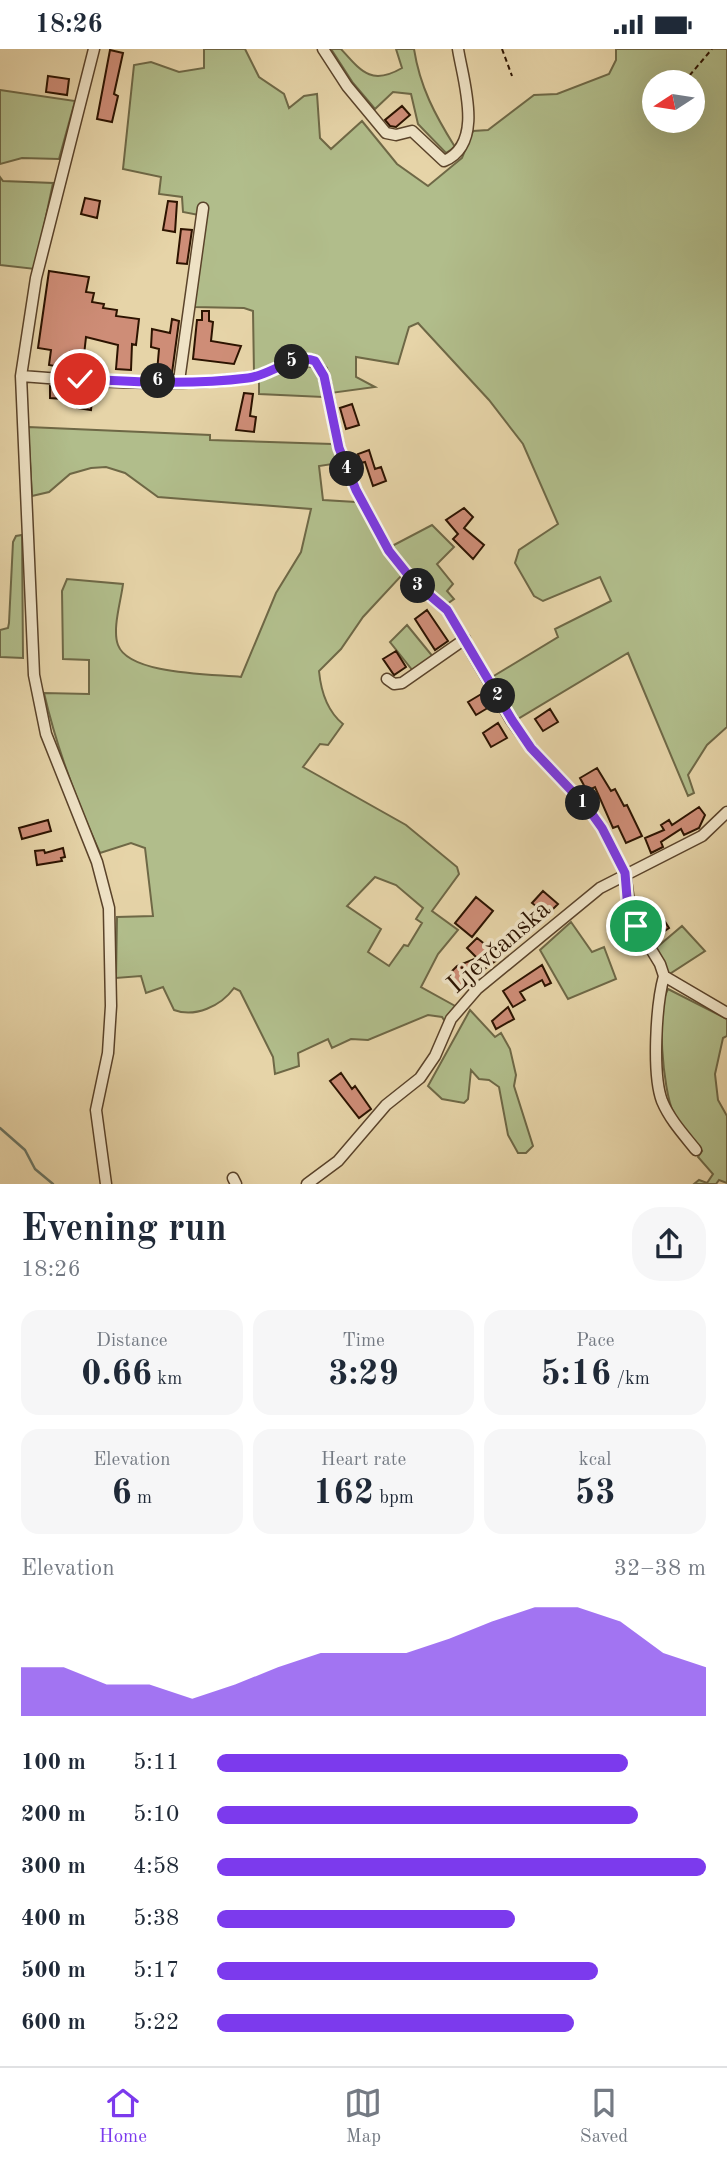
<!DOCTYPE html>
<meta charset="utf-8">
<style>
:root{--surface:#fff;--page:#f6f6f7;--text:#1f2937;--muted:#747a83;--line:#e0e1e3;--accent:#7c3aed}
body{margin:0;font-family:"Old Standard TT",serif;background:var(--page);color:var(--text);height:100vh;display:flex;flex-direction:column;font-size:26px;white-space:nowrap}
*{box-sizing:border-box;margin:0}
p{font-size:23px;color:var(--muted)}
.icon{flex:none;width:38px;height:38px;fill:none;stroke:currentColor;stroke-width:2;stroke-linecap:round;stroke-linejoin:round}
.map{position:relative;height:1135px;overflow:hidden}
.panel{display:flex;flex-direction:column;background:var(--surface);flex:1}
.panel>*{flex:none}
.needle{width:46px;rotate:258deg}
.buttons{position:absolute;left:642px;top:21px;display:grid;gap:14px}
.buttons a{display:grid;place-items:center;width:63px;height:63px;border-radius:50%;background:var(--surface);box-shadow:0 7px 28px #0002;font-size:35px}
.pin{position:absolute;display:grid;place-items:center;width:60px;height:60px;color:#fff;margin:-30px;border:4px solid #fff;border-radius:50%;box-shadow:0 2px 7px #0007}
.km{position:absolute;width:35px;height:35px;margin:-18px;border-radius:50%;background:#222;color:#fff;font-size:19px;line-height:35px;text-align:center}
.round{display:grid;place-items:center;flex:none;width:74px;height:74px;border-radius:28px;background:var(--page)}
.overview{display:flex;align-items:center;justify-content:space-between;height:119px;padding:0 21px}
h1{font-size:38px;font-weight:600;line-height:52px}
.stats{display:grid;grid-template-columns:repeat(3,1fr);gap:10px;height:119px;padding:7px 21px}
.stats div{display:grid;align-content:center;border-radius:18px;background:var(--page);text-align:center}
.stats b{font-size:35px;font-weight:600}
.stats small{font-size:19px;font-weight:400}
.stats p{font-size:19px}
.chart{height:196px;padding:14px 21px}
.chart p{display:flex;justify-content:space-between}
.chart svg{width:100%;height:126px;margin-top:7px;fill:var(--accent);opacity:.7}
ul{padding:0 21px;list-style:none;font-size:23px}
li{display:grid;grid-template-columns:112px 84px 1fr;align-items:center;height:52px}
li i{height:18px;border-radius:9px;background:var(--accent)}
.status{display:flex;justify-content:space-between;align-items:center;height:49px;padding:0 35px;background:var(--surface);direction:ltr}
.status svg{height:19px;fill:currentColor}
.menu{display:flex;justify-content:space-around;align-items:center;height:98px;border-top:2px solid var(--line);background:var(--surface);font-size:19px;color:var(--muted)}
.menu a{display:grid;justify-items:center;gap:4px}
.menu .active{color:var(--accent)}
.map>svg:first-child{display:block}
</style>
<div class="status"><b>18:26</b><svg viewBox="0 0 49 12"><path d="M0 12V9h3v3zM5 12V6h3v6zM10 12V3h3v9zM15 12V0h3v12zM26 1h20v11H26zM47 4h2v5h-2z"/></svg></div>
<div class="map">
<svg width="727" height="1135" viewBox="0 0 727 1135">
<rect width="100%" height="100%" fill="#e6d4a8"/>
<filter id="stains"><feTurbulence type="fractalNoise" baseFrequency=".00286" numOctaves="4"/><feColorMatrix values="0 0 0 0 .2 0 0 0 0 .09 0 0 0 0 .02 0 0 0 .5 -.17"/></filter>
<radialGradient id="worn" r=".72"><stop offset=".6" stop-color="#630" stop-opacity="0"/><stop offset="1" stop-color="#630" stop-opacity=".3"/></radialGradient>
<path fill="#b1bd8b" stroke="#6e6846" stroke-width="2" fill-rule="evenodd" d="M204,0h41l14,28 25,17 5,14 15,-12 13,-2 3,44 11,11 31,-28 35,43 31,22 34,-28 11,-27 15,-1 46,-35 23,-1 52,-20 7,-14v-11h111v678l-20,18 -19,30 6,18 -6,3 -60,-143 -112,67 -24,-43 66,-40 -3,-8 56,-28 -11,-24 -57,24 -9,-5 -19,-33 4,-13 39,-26 -35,-80 -34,-44 -71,-77 -9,4 -11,37 -42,-7v20l19,10 -44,6 -4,-25 -15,-14h-15l-43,20 -1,-63 -9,-3 -51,-1 6,-92 -16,-3 -1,-15 -23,-3 2,-17 -38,-8 11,-104 17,-3 28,10 25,-4zM654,33h39v39h-39z
M331,0h10c20,22 30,37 61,19l-6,-19h18c6,38 21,66 41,98l-9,6 -28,-29 -7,-30 -18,-2 -18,17 -22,-26z
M0,41l75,11 -16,58 -37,-1 -22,6z
M0,128l3,4 50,2 -18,86 -35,-4z
M299,316l17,3 7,29 -64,-3v-14z
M28,378l182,8v5l122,4 7,19 -20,3 4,34 33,2 46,73 -39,42 -22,32 -22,22c2,21 8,40 24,53l-15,21 -8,-1 -17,23 103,58 51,42 2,7 -27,37 26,19 -20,24 -17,33 36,20 -11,16 -4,-6 -14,-2 -60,25 -17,-1 -19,9 -4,-9 -30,14 1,13 -24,8 -2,-17 -33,-66 -6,-3c-13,18 -39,30 -60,22l-11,-23 -17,6 -5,-17 -25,2 1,-61 36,-1 -8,-68 -14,-5 -31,10c-24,-53 -43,-104 -56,-160l45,1v-34l-26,-1 -1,-68 5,-12 56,5c-2,17 -11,45 -5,61 11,30 95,29 123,32l35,-84 25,-41 10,-43 -153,-12 -33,-24 -19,-6 -15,1 -21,6 -21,18 -17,4zM375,828l21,8 27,23 -7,11 6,4 -14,23 -4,-1 -15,21 -21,-14 13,-23 -34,-23z
M432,476l22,22 -17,17 16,20 -6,7 7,8 -7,5c-20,-17 -43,-34 -55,-58z
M22,486l1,123 -23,-1v-27l8,-2 1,-5 4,-81 3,-6z
M407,576l27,33 -21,13 -23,-29z
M571,873l21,30 12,-5 12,32 -48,20 -28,-49z
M682,877l23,25 -37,24 -12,-27z
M668,940l59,30v17l-4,2 -8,36 3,26 9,16v67l-8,-3 -3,4h-22l5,-4 8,3 6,-9 -15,-17 4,-6c-10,-12 -24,-25 -29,-39 -10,-23 -17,-102 -5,-123z
M470,961l25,27 6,-4 9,16 6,26 -2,11 19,60 -7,7h-8l-10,-18 -9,-48 -10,-7 -10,-1 -8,-9 -3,29 -4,4 -22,-4 -14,-13z"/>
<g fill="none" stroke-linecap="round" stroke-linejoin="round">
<path stroke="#6c7664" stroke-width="2.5" d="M0,1079l25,22 10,19 18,15"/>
</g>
<path fill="#ce8d77" stroke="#2c1300" stroke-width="2" d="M110,1l13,3 -9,41 4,2 -6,26 -15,-3z
M48,27l21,3 -2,16 -21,-3z
M402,57l8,9 -14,12 -6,-1 -5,-6z
M85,149l15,3 -3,17 -16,-4z
M168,152l9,1 -2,30 -12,-2z
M181,180l11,1 -5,34 -10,-1z
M49,222l40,6 -3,15 8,1 -2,9 12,2 -1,4 14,2 -1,6 23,3 -3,26 -4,-1 -1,26 -15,-1 2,-24 -32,-8 -2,18 -14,-3 -3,20 -12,-2v-4l-6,-1 2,-15 -13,-2z
M202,262h7v10l4,1 -2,19 30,5 -7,18 -41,-5 4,-39h5z
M172,270l7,2 -7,52 -15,-1 2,-23 -8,-2 1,-18 18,4z
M50,337l46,9 -1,6h-3l-1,9 -14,-2v-8l-27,-2z
M244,344l9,1 -3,22 6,1 -2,15 -18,-2z
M352,355l7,21 -13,4 -6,-21z
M369,401l6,19 6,-2 5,14 -13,5 -8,-24 -4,1 -3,-9z
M464,459l9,9 -9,11 20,17 -11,14 -20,-20 5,-5 -12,-14z
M427,561l21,31 -13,9 -20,-31z
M396,602l10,16 -12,8 -11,-16z
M483,644l8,13 -15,9 -8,-13z
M550,660l8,13 -15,9 -8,-12z
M498,674l9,15 -16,9 -8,-14z
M597,719l14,23 4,-2 9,17 3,-1 15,31 -16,7 -8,-17 -5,2 -18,-41 -8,4 -7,-13z
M699,758l6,8 -6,13 -15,7 -3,-6 -20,13 2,5 -12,6 -6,-15 19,-8 -3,-5 8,-5 3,5z
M48,771l3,11 -29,8 -3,-11z
M63,799l2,9 -4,1 1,3 -25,4 -2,-14 9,-1 1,3z
M543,842l15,13 -11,11 -15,-12z
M476,848l17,14 -21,26 -17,-14z
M655,857l14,22 -7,5 -4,-10 -5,2 -7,-11z
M477,889l24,19 -18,13 -16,6 3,3 -11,11 -13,-13 11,-11 20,-8 -10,-10z
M542,916l9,18 -6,3 -3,-6 -22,12 5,8 -12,7 -10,-16z
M508,958l6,12 -18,10 -4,-8z
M341,1024l11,16 3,-3 16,23 -12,9 -29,-37z"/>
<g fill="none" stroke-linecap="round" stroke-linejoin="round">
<g stroke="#5a432a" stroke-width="13">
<path id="minor" d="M94,0l-58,229 -15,98 13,299 12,59 51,128 12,46 2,98 -3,47 -12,57 10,74
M323,0l24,37 39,47 10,2 16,-4 32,30c41,-17 19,-80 14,-112
M21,327c74,6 153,11 227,2 22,-2 45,-25 67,-17l9,14 15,73 17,42 33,61 24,30 34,29 64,110 21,29 55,58 15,21 23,45 6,43 29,48 4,12 63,37
M179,332l24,-173
M387,630l7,5 8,-1 63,-44
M664,927c-8,29 -12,98 -2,125 8,19 22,34 34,49
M233,1129l3,6
M307,1135l31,-23 48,-56 34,-27 15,-22 16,-37 26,-30 123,-101 102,-52 25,-24"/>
</g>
<path stroke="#2c1300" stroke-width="2" stroke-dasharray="5 3.5" stroke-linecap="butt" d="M502,0l10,27
M684,33l28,-33"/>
<use href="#minor" stroke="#efe3c6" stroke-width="10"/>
</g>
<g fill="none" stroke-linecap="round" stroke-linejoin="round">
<g stroke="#fff" stroke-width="14">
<path id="route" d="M80,330c56,3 113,6 168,-1 22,-2 45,-25 67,-17l9,15 15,72 17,42 33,61 24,30 34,29 65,110 19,28 56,59 15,21 23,45 3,37 8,16"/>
</g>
<use href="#route" stroke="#7c3aed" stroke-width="9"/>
</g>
<g text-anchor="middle" stroke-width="7" stroke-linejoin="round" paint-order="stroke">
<g font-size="26" fill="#2c1300" stroke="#efe3c6">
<text transform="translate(498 897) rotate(-41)" y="9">Ljevčanska</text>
</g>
</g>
<rect width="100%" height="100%" filter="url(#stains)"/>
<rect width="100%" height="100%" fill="url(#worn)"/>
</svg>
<div class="buttons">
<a><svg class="needle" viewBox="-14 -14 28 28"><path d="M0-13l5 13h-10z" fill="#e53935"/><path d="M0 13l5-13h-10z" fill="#747a83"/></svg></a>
</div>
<div class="pin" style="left:636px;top:877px;background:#1e9e55"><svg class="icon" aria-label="arrive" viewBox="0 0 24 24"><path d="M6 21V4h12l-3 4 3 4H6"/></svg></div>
<div class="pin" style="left:80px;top:330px;background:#d93025"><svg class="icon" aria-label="check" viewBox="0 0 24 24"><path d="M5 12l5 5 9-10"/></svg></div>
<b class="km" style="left:583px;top:754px">1</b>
<b class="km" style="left:498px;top:647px">2</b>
<b class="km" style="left:418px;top:537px">3</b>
<b class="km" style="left:347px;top:420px">4</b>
<b class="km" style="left:292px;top:313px">5</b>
<b class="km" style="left:158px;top:332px">6</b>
</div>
<section class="panel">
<div class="overview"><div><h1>Evening run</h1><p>18:26</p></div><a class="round"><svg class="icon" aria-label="share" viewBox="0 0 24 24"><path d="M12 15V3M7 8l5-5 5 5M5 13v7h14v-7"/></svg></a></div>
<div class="stats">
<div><p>Distance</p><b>0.66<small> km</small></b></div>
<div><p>Time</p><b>3:29</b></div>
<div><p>Pace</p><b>5:16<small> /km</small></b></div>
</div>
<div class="stats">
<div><p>Elevation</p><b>6<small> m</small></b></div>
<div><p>Heart rate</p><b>162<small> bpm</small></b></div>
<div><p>kcal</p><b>53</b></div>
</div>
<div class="chart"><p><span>Elevation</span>32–38 m</p>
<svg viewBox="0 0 160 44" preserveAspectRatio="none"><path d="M0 44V27L10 27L20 33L30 33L40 38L50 33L60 27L70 22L80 22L90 22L100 17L110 11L120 6L130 6L140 11L150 22L160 27V44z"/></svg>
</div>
<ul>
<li><b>100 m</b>5:11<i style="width:84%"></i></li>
<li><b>200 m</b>5:10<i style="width:86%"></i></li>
<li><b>300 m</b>4:58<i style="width:100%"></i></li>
<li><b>400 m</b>5:38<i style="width:61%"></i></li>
<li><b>500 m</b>5:17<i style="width:78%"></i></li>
<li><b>600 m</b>5:22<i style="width:73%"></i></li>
</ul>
</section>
<nav class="menu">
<a class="active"><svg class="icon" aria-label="home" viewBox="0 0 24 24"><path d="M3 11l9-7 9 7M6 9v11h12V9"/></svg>Home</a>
<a><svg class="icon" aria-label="map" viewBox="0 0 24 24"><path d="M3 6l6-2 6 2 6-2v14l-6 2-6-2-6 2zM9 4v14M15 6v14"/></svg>Map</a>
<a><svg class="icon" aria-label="saved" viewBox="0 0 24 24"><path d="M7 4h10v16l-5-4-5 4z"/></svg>Saved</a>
</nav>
